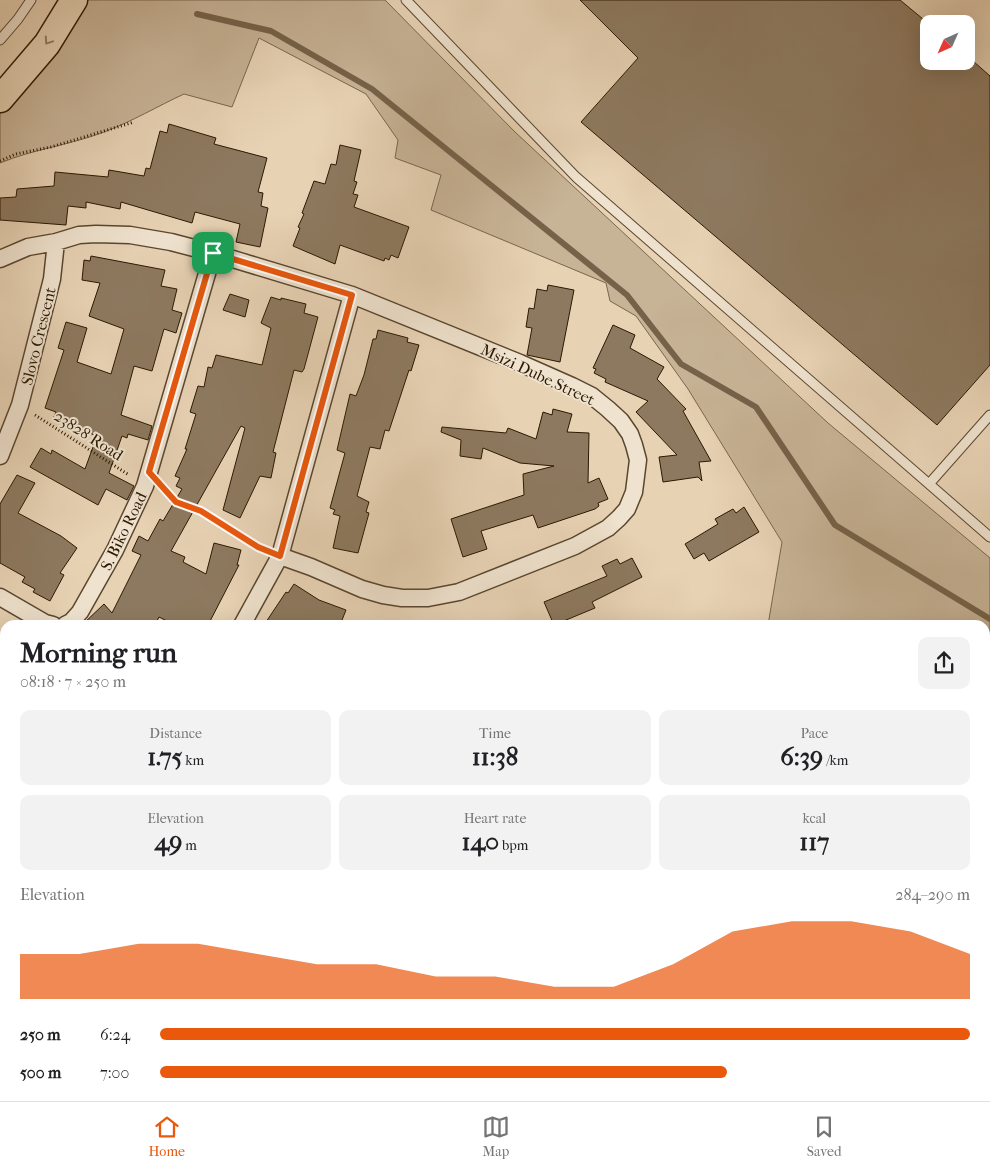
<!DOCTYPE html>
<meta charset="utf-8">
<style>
:root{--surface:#fff;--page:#f2f2f2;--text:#202124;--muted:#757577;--line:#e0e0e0;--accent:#ea580c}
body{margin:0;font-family:"IM FELL French Canon",serif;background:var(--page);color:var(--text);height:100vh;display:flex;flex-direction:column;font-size:19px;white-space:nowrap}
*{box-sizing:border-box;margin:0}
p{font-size:16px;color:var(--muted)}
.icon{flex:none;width:28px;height:28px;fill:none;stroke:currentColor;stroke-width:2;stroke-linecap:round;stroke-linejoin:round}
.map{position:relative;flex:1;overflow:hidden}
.sheet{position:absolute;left:0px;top:620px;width:990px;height:481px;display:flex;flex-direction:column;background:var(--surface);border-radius:15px 15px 0 0;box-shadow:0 5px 20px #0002}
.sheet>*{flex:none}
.needle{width:32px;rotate:225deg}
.controls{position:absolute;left:920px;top:15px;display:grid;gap:10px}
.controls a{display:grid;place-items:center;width:55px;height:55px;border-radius:10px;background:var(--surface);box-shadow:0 5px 20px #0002;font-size:25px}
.pin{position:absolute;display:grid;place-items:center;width:42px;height:42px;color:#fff;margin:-21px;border-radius:10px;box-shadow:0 2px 8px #0006}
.round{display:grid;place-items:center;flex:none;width:52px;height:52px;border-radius:10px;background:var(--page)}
.overview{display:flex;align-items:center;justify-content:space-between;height:85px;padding:0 20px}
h1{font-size:28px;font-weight:700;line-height:38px}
.figures{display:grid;grid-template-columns:repeat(3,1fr);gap:8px;height:85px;padding:5px 20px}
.figures div{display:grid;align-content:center;border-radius:10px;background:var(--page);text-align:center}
.figures b{font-size:25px;font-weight:700}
.figures small{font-size:14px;font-weight:400}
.figures p{font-size:14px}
.chart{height:140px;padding:10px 20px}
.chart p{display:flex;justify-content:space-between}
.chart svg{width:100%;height:90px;margin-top:5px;fill:var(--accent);opacity:.7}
ul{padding:0 20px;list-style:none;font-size:16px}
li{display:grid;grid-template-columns:80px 60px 1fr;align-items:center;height:38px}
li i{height:12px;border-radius:6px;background:var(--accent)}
.dock{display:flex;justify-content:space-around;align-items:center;height:70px;border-top:1px solid var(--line);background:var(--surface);font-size:14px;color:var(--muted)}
.dock a{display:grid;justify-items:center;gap:2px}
.dock .active{color:var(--accent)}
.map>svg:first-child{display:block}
</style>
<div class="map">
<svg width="990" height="1101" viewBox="0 0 990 1101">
<rect width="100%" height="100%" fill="#e7d2b4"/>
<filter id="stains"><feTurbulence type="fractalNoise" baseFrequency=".004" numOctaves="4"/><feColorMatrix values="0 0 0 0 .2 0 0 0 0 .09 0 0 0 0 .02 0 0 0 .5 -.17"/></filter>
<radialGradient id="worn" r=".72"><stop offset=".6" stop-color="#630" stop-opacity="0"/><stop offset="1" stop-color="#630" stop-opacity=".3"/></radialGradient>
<path fill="#c7b396" stroke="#79664c" d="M75,0h310l130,132 313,291 162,135v278l-1,-4h-4v-207h-217l14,-83 -94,-153 -52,-73 -26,-15 -4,-18 -175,-73 10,-35 -46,-17 3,-18 -32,-46 -107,-56 -27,69 -48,-13c-26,12 -53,28 -80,38 -34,13 -70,17 -104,31v-63z
M86,1096h344l-10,5h-332z"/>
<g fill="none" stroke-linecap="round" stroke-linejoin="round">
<path stroke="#756249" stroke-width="6" d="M197,14l74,17 101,58 255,206 54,69 75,43 79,118 155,94"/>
</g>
<path fill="#8d795f" stroke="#2b1903" d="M580,0h320l29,24v37h44l17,15v289l-53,60 -356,-303 57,-64z
M169,124l47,14 -2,6 53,14 -9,34 5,1 -2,13 7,2 -8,39 -24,-5 4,-18 -45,-12 -3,11 -71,-21 -1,7 -34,-7v6l-18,-2 -2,19 -66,-5v-22l16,-1 1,-8 37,-3 1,-14 53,5 1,-7 35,6 2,-8 4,1 10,-38 7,2z
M340,145l21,5 -7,31 3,1 -4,12 5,1 -4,12 55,20 -11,31 -7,-3 -2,5 -4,-2 -1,3 -44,-16 -5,19 -42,-18 7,-18 -2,-1 6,-13 -2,-1 12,-32 11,3 6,-20 5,1z
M91,256l74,14 -4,16 16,3 -5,21 10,3 -6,20 -12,-4 -12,42 -18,-5 -13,49 31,11 -4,14 -20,-6 -1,4 -5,-2 -13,37 25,13 -7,14 -21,-11 -8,16 -68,-38 11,-19 10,6 1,-4 33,19 12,-33 -44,-17 3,-7 -11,-4 19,-58 -6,-2 8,-26 21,6 -10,34 34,12 13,-45 -35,-13 11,-33 -18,-3 2,-20 6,1z
M548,285l26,5 -14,72 -33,-7 5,-27 -6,-1 3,-19 5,1 3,-20 10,2z
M230,294l19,6 -4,17 -22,-7z
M271,297l10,3v-2l25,6 -2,9 14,4 -14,52 -2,3 -8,-2 -21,82 3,1 -5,25 -11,-2 -20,42 -17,-8 22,-82 -4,-2 -70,125 14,6 -2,5 23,12 8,-31 27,7 -4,15h2l-31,60h-33l-16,-8 -4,8h-73l22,-21 8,9 29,-58 -9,-4 7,-15 9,5 12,-22 3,2 19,-32 -6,-3 4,-8 -5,-2 12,-27h-2l11,-35 -6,-2 8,-26 6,1 4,-20 4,1 4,-13 46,10 9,-37 -10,-5z
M613,325l22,10 -5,13 34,19 -7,12 29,30 -3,2 28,50 -12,1 3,19 -4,-4 -35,5 -4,-25 18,-2 -41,-43 12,-11 -43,-19 1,-3 -12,-6 2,-4 -3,-1z
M378,330l30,8 -1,4 12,3 -8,26 -2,-1 -20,61 -4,-1 -5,19 -10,-2 -13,49 12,6 -3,10 3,1 -11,40 -25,-5 7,-32 -7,-2 2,-4 -5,-2 15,-55 -8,-3 13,-56 6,2 8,-21 9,-36h3z
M553,409l19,5 -5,18 22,1 -1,50 11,-5 9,21 -10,4 1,3 -4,3 -57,19 -5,-13 -52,16 6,18 -24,8 -12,-38 73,-24 -1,-21 31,-8 -34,-3 -37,-15 -2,11 -21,-3 1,-16 -20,-8 1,-5 64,6 2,-5 28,11 7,-27 9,3z
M17,475l18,8 -17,30 43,23 16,12 -17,25 4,2 -14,26 -17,-9 2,-3 -13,-7 3,-5 -25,-14v-59z
M744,507l15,25 -50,29 -5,-8 -10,6 -9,-15 33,-20 -3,-5 18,-10 3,4z
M632,558l10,19 -50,25 3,6 -41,17 -10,-23 63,-26 -5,-10 15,-7 3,5z
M294,584l25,16 27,10 -6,15h-76l22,-33 2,1z"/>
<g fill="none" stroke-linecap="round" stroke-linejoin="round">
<g stroke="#5a472f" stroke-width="11">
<path id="service" d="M406,0l170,177 414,360
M0,40l18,-21 13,-19
M929,484l61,-69"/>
</g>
<g stroke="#5a472f" stroke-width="19">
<path id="minor" d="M0,259l28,-12 28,-5 23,-7 17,-1 34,1 41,7 42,11 139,42 168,68 52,23 20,10 16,13 13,12 9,13 4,11 4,15 -4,32 -7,17 -8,9 -11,10 -33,18 -116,46 -31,6h-26l-19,-3 -21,-6 -51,-22 -31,-11
M0,456l20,-51 32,-126 4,-37
M0,597l45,26 8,2
M65,625l6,-3 9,-10 35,-62 30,-64 68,-233
M242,625l38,-69 72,-261
M0,768l5,1
M0,1093l5,-3
M893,1096l1,5"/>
</g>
<g stroke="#2b1903" stroke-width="29">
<path id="primary" d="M0,99l47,-55 27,-44"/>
</g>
<path stroke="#2b1903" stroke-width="3" stroke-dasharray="1 2.5" stroke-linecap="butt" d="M0,161l16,-7 35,-7 83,-25
M35,415l94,60
M163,487l14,15 24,9 62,38"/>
<use href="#service" stroke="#efe2ce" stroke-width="9"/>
<use href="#minor" stroke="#efe2ce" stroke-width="16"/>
<use href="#primary" stroke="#e7d2b4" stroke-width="26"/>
</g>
<defs><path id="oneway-chevron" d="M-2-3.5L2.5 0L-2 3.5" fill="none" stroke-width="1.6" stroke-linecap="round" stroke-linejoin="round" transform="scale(1.25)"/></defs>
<use stroke="#927f64" href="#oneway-chevron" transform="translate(48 41) rotate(124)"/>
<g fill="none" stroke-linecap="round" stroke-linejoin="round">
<g stroke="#fff" stroke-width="10">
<path id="route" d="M213,253l139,42 -72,261 -22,-9 -57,-36 -25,-9 -27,-30z"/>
</g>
<use href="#route" stroke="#ea580c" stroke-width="6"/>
</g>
<g text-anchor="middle" stroke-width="4" stroke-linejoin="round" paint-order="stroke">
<g font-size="16" fill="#2b1903" stroke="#efe2ce">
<text transform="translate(38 336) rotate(-76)" y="6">Slovo Crescent</text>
<text transform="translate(538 374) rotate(25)" y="6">Msizi Dube Street</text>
<text transform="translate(89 435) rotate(33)" y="6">23828 Road</text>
<text transform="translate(123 531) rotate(-64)" y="6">S. Biko Road</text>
</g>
</g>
<rect width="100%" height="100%" filter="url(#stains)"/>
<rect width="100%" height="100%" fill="url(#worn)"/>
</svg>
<div class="controls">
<a><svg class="needle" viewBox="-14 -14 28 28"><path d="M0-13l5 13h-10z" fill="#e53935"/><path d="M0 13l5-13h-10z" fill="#757577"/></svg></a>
</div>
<div class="pin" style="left:213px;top:253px;background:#1e9e55"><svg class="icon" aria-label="arrive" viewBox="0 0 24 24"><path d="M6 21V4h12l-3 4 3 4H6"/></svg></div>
<section class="sheet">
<div class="overview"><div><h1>Morning run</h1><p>08:18 · 7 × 250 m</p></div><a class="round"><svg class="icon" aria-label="share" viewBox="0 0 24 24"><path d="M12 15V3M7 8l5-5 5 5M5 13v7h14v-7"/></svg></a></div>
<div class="figures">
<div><p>Distance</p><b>1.75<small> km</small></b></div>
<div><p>Time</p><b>11:38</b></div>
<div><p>Pace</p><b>6:39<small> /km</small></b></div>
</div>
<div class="figures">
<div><p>Elevation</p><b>49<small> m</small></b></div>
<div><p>Heart rate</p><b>140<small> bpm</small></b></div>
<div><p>kcal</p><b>117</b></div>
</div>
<div class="chart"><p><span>Elevation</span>284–290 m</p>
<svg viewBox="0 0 160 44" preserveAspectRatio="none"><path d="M0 44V22L10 22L20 17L30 17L40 22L50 27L60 27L70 33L80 33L90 38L100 38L110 27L120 11L130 6L140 6L150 11L160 22V44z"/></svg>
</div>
<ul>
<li><b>250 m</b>6:24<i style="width:100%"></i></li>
<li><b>500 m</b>7:00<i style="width:70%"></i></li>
</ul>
</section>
</div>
<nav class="dock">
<a class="active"><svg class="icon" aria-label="home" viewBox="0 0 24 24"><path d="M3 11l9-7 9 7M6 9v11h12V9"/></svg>Home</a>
<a><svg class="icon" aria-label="map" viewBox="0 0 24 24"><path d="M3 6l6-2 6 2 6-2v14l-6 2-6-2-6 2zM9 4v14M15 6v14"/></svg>Map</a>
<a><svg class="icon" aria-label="saved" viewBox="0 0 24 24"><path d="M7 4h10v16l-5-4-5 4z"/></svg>Saved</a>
</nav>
